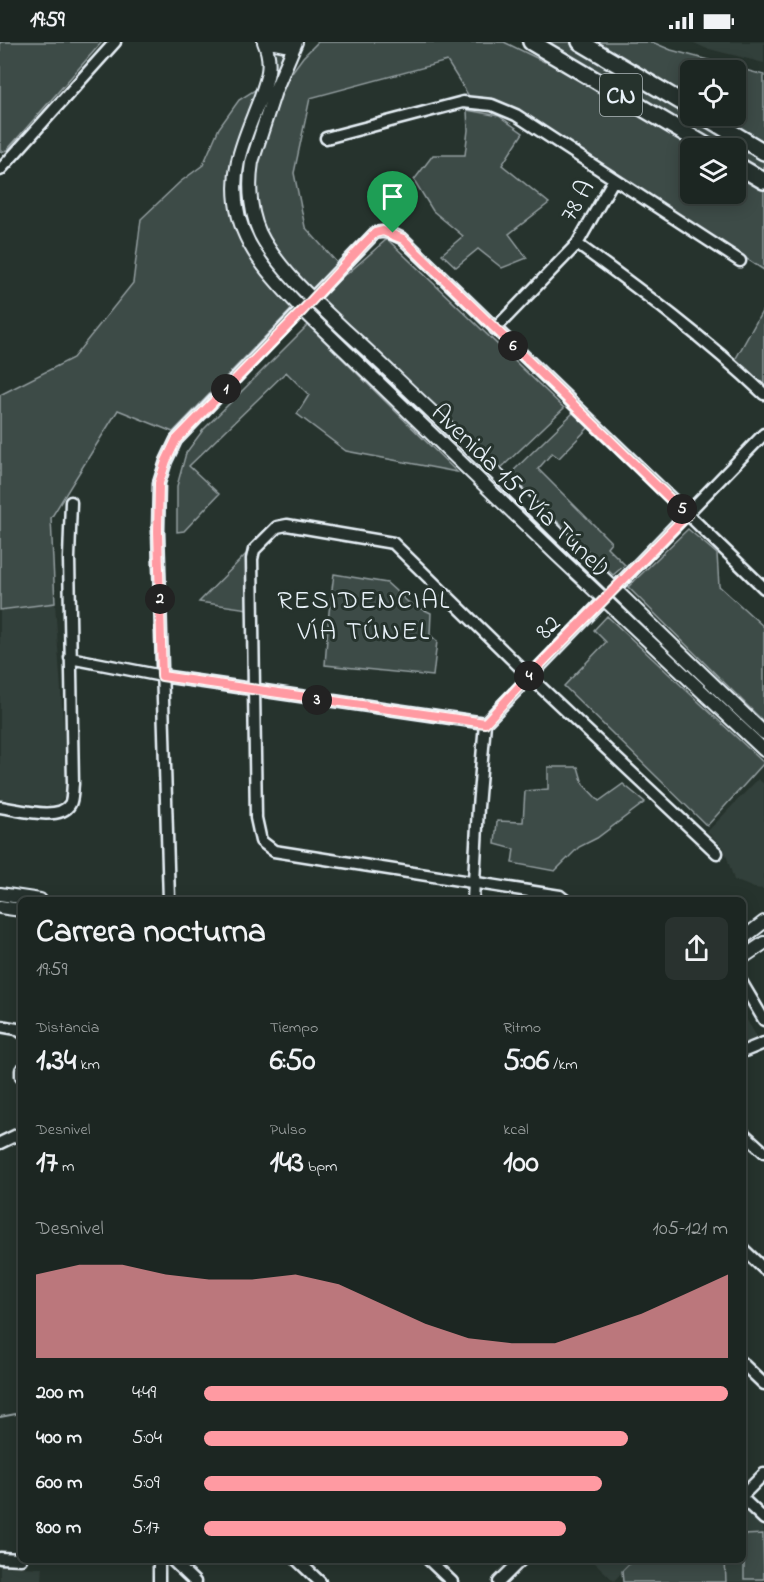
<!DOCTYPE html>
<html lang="es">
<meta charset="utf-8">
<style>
:root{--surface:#1c2622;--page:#29322f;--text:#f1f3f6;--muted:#a0a5a5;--line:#3a4340;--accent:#ff9aa2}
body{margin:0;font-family:"Indie Flower",sans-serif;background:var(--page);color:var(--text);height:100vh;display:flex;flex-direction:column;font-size:22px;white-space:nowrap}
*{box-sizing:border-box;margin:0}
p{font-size:20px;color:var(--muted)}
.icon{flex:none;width:33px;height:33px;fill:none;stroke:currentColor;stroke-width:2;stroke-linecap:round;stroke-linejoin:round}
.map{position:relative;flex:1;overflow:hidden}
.drawer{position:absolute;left:18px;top:855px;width:728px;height:666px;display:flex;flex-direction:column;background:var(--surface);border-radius:9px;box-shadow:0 3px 15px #0003,0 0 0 2px var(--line)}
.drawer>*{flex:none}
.controls{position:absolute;left:680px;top:18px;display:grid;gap:12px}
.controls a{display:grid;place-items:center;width:66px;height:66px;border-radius:9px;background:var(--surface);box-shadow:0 3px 15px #0003,0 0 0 2px var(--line);font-size:30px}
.pin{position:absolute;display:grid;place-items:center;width:51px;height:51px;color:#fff;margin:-62px -26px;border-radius:50% 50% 50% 0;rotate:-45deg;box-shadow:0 0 6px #0007}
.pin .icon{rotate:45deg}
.km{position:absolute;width:30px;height:30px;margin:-15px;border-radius:50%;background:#222;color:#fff;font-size:16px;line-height:30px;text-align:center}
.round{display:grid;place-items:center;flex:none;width:63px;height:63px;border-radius:9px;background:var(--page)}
.headline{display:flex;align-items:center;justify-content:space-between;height:102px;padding:0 18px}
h1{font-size:33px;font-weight:800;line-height:45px}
.figures{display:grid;grid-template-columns:repeat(3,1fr);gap:9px;height:102px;padding:6px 18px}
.figures div{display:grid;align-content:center}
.figures b{font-size:30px;font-weight:800}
.figures small{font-size:16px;font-weight:400}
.figures p{font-size:16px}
.chart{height:168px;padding:12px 18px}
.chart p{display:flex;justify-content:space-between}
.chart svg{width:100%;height:108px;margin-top:6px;fill:var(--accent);opacity:.7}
ul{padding:0 18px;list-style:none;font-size:20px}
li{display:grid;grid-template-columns:96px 72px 1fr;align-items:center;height:45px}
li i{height:15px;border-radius:8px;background:var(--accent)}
.status{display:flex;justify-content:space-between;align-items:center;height:42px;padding:0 30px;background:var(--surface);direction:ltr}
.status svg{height:16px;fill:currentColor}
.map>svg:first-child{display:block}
</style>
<div class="status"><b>19:59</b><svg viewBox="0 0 49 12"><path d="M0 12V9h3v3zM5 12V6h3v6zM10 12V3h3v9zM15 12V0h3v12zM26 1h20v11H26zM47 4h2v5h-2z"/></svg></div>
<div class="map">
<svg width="764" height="1540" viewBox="0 0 764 1540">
<rect width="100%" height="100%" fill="#26332d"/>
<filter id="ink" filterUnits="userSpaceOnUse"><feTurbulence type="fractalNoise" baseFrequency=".0167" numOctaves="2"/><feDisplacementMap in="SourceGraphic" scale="12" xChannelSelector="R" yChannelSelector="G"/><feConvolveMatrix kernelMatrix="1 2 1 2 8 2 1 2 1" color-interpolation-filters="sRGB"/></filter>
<g filter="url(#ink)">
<path fill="#333f3a" d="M692,0h72v21l-59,-15z
M55,561l13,190 -10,11 -12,1 -46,-6v-189z
M758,737l6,5v105l-10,-1 -20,-8 -10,-32 -17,-16z
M742,970l15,25 -14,7h-1z
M743,1467l21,20v53h-141l-1,-10 -8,9 -22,-21h150z
M0,1524l43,2 -1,14h-42z"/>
<path fill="#3e4b47" stroke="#939ea0" stroke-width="1.5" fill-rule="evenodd" d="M0,0h102l-95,108 -7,2z
M318,0h186l41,20 12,-13 -12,-7h107l19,8 93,25v195l-252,-163 -42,-9 -23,-37 -137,37 -16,75 11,54 42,47 40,-35 177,169 -64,61 -192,-177 -135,140 -55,-22 -67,108 4,85 -55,7v-215l73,-37 60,-75 8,-64 39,-37 23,-17 16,-37 20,-28 27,-17 7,-12v-23l11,2 -11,34 9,2 21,-29zM690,28h45v46h-45zM690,106h45v46h-45z
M467,68l32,6 24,17 -21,32 47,38 -40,31 18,24 -25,10 -24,-19 -22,18 -14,-13 21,-18 -30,-25 -19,-31 19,-25h32l3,-25z
M764,266v78l-29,-26z
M323,275l36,36 8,3 234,228 -1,2 -35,-34 -16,-10 -228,-223z
M308,283l149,147 -111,-21 -49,-37 12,-19 -23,-23 -97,94 30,28 -35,37 -7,1v-46l9,-33 17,-23z
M575,369l15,15 -31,32 -7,-5 -14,16 73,73 -4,5 18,18 -12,10 -104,-100z
M688,487l29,25 2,32 45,41v95l-136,-135z
M249,509l-1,58 -49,-7z
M334,532l53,9 21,19 23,11 -1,22 7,6 -4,35 -108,-11 4,-53z
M615,559l149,137v5l-149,-141z
M607,574l157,147 -57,63 -143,-140 42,-44 -12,-12z
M548,725h30l5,17 16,17 24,-17 22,18 -48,36 -18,9 -24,24 -43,-8 2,-14 -19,-5 2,-23 26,1 2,-31 23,-2z
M763,1492l1,45h-20v-44z
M633,1518h92l1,22h-103l-1,-11z"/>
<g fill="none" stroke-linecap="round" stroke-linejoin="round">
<path stroke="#98a3a5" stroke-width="2" d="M0,1375l21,-4"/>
<g stroke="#e8f1f8" stroke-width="15">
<path id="minor" d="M326,96l137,-36 29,3 24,10 224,146
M0,128l115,-128
M577,202c65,47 129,95 187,150
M495,287l82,-85 37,-65
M70,616l92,18 323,47
M0,765c17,2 60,15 70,-3 3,-5 2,-14 3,-20l-4,-226 2,-56
M169,858l-11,-368 1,-49 7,-22 10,-21 199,-207c12,-3 18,1 28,6l361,349
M473,858l5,-93 7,-84 279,-289
M565,858l-5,-4 -286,-45 -13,-10 -5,-23 -4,-259 2,-9 23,-23 10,-2 106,18 136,133 188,177
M742,941l22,37
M0,984l17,3 4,3
M742,1010l22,-9
M21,1028v6
M742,1090l22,20
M0,1101l21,-10
M742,1206l22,21
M742,1321l22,21
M742,1454l22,-22
M742,1456l22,21
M0,1516l21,1
M172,1518l23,22
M297,1518l23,22
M429,1518l23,22
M159,1540v-22
M499,1540l22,-22"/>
</g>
<g stroke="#e8f1f8" stroke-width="16">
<path id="major" d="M264,0c10,23 2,40 -6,62 -7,18 -16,38 -20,57 -14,65 23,106 65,149l254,245 207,195
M270,0l15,3 10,-3
M296,0l-21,49 -23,71c-4,25 -2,56 12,79 21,35 53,62 82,90 29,26 57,54 86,81 111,106 220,215 332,321
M0,852l40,6
M0,865l21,3
M742,897l22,-17
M742,916l22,-15"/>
</g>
<g stroke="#e8f1f8" stroke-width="20">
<path id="highway" d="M531,0l179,106
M580,0l110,65
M704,74l60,36
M735,122l29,17"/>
</g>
<use href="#minor" stroke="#26332d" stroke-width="10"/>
<use href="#major" stroke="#26332d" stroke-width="12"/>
<use href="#highway" stroke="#26332d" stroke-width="15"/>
</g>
</g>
<g fill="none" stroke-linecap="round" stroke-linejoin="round" filter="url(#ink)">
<g stroke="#fff" stroke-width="12">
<path id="route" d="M383,189l20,8 284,276 -158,161 -44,47 -323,-47 -4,-144 1,-49 7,-22 10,-21 127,-130 61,-66 11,-11z"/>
</g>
<use href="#route" stroke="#ff9aa2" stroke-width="8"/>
</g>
<g text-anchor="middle" stroke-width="6" stroke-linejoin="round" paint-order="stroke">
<rect fill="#26332d" stroke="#aeb8bb" stroke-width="1.5" x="600" y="32" width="42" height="42" rx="4.5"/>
<g font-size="24" font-weight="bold" fill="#e8f1f8">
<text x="621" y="61">CN</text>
</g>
<g font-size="26" fill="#e8f1f8" stroke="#26332d">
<text transform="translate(576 158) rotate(-60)" y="9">78 A</text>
<text transform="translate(521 447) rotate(44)" y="9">Avenida 15 (Vía Túnel)</text>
<text transform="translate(547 584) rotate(-45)" y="9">82</text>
</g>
<g font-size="27" letter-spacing="1.5" fill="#e8f1f8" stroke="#26332d">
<text x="364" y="566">RESIDENCIAL<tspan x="364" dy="31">VÍA TÚNEL</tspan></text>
</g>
</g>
</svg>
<div class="controls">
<a><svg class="icon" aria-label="locate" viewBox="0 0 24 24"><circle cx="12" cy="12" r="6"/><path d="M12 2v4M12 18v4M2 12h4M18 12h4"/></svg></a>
<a><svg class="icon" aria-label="layers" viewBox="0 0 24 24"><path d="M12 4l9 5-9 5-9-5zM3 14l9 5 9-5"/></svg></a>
</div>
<div class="pin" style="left:393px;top:191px;background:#1e9e55"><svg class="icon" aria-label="arrive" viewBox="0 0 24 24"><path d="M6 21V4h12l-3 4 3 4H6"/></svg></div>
<b class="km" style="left:226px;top:347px">1</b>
<b class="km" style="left:160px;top:557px">2</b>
<b class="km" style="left:317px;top:658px">3</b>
<b class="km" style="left:529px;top:634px">4</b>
<b class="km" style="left:682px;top:467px">5</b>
<b class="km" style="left:513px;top:304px">6</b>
<section class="drawer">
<div class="headline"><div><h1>Carrera nocturna</h1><p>19:59</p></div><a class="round"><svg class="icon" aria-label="share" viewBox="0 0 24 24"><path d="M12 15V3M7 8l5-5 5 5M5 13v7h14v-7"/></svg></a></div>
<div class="figures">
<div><p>Distancia</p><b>1.34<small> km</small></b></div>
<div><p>Tiempo</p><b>6:50</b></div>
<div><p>Ritmo</p><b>5:06<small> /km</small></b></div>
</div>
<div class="figures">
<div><p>Desnivel</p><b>17<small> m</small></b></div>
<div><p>Pulso</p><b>143<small> bpm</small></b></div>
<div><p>kcal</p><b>100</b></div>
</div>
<div class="chart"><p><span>Desnivel</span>105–121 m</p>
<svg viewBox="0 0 160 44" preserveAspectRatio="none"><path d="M0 44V10L10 6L20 6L30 10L40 12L50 12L60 10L70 14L80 22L90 30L100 36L110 38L120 38L130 32L140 26L150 18L160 10V44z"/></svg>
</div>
<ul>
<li><b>200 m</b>4:49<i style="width:100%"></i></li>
<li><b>400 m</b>5:04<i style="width:81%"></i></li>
<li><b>600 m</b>5:09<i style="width:76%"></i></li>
<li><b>800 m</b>5:17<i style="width:69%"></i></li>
</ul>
</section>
</div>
